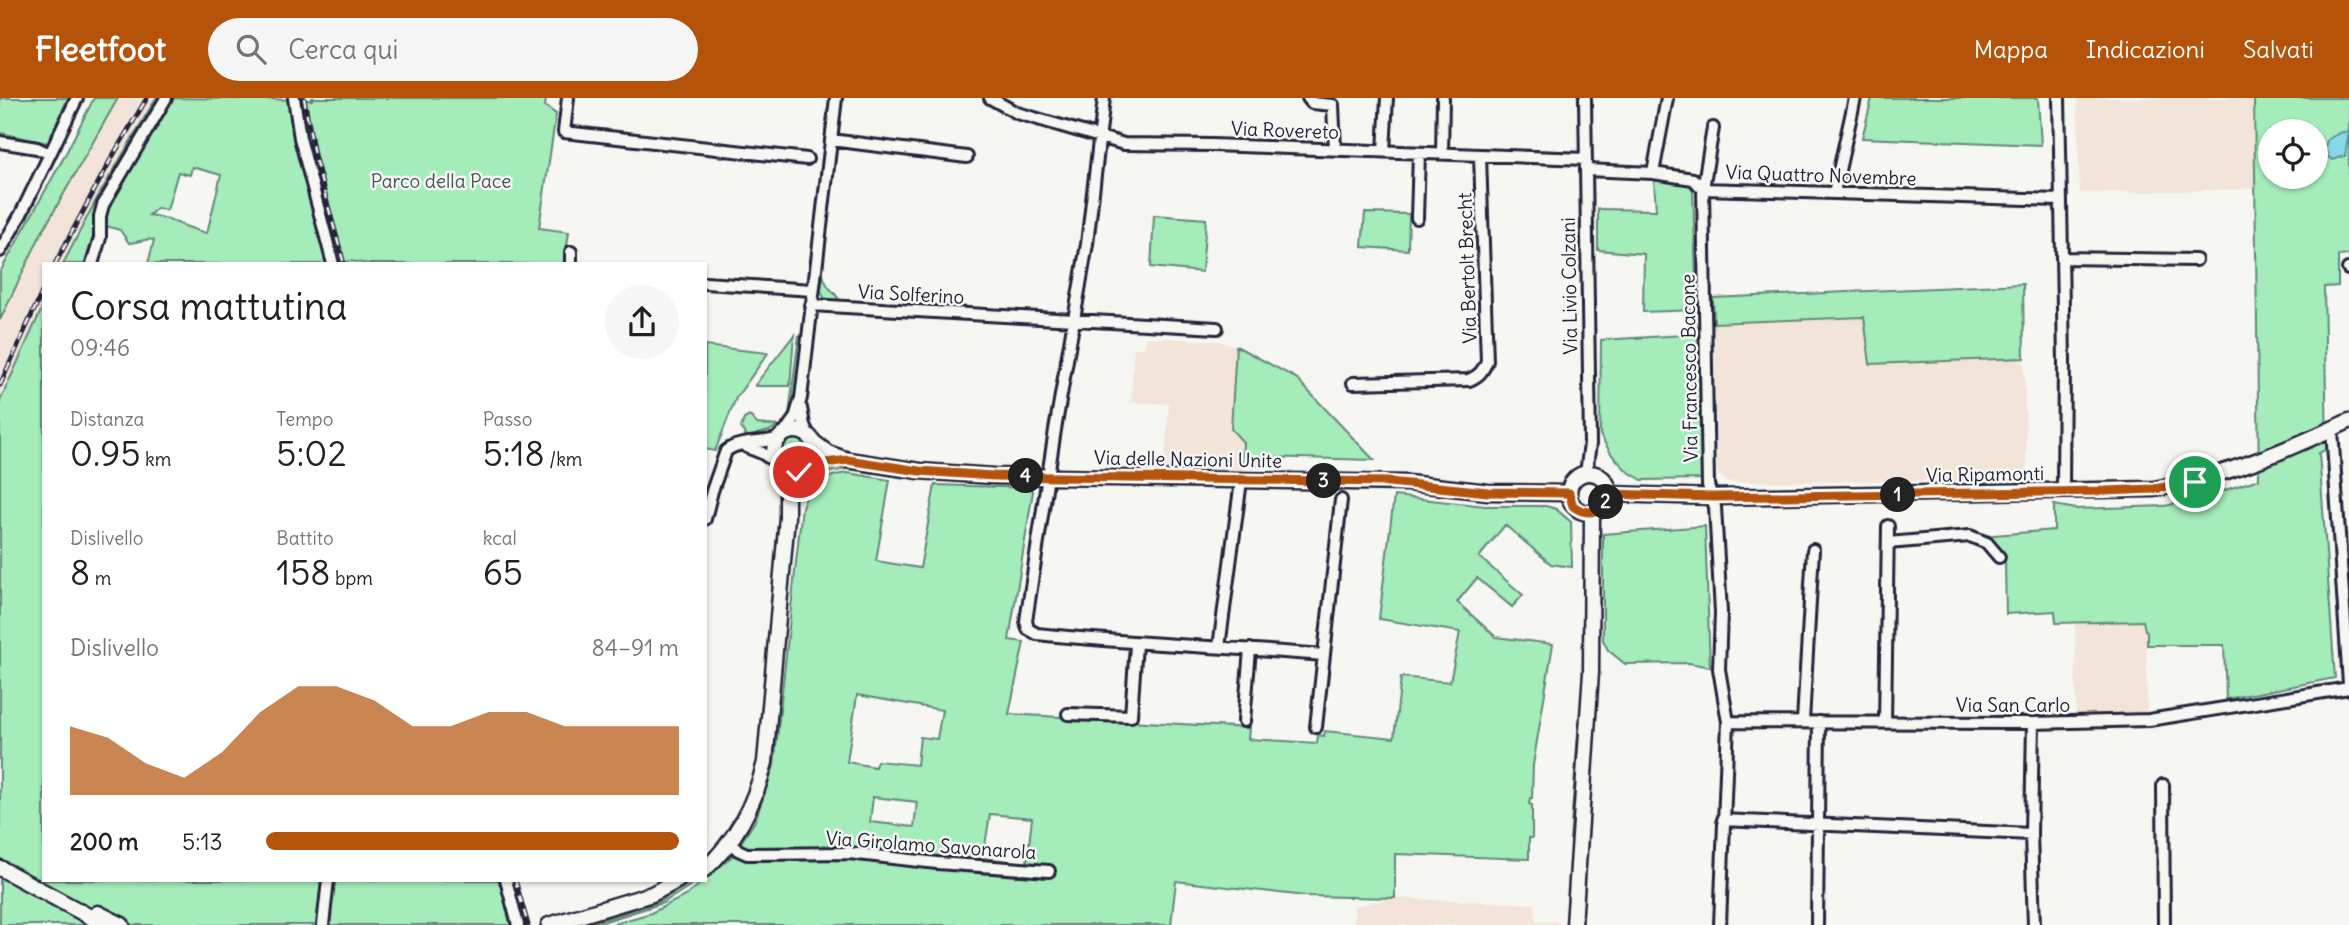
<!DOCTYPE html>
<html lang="it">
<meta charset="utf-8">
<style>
:root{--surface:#fff;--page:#f6f6f6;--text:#202124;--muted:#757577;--accent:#b45309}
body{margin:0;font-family:Delius,sans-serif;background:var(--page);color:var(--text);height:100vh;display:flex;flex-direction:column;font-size:26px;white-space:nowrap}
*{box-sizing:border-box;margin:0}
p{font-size:23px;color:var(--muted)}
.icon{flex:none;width:38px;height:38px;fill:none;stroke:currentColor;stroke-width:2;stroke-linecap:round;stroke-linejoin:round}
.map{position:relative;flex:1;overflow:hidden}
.drawer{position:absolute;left:42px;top:164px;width:665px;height:620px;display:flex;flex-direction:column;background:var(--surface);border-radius:0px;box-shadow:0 2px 5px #0004}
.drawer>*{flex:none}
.controls{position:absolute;left:2258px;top:21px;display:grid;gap:14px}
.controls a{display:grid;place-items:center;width:70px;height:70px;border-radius:50%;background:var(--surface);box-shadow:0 2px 5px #0004;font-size:35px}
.pin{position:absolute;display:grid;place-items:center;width:60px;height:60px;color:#fff;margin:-30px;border:4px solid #fff;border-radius:50%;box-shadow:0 2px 7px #0007}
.km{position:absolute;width:35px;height:35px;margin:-18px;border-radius:50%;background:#222;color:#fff;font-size:19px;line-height:35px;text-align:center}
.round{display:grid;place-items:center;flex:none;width:74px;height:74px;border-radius:37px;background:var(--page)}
.headline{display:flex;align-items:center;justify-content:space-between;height:119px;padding:0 28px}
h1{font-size:38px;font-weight:600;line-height:52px}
.stats{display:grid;grid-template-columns:repeat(3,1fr);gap:10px;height:119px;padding:7px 28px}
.stats div{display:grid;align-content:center}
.stats b{font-size:35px;font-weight:600}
.stats small{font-size:19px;font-weight:400}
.stats p{font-size:19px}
.chart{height:196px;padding:14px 28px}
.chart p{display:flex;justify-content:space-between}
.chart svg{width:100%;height:126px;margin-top:7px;fill:var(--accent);opacity:.7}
ul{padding:0 28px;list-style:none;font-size:23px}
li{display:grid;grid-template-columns:112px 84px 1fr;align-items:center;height:52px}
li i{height:18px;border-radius:9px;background:var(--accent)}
header{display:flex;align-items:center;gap:42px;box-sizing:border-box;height:98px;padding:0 35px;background:var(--accent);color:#fff}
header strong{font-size:33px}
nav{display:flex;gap:38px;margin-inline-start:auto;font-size:24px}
.search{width:490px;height:63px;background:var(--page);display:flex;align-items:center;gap:18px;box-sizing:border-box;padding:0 24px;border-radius:38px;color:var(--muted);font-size:26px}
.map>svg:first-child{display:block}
</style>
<header>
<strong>Fleetfoot</strong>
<div class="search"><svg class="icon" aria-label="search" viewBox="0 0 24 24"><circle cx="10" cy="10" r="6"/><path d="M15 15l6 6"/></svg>Cerca qui</div>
<nav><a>Mappa</a><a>Indicazioni</a><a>Salvati</a></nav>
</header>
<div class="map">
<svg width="2349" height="827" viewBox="0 0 2349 827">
<rect width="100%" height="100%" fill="#f6f6f2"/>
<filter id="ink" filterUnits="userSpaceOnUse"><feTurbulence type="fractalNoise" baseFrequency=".0143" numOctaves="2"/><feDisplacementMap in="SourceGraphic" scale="14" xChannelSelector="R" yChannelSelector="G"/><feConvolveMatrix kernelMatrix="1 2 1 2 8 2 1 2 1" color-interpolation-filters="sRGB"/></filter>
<g filter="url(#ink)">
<path fill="#f2e4d8" d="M118,0h38l-60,102 -33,64h-19v40l-44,97v-81l41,-86z
M2077,0h176l1,91 -174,4z
M1865,219l5,47 154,-6 3,122 -301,2 -9,-10 -3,-149z
M1146,239l71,4 19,5 -5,82 12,14 -1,32 -78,-1 5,-69 -38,-2 3,-54h10z
M2143,523l3,11 1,81 -71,3 -1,-93z
M1395,800l140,6 1,18h22l-1,3h-203v-19z"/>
<path fill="#a4ecb9" stroke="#63877a" stroke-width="2" fill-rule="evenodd" d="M0,0h68l-20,45 -48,-10z
M94,0h24l-77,136 -41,86v-48l64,-115z
M156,0h7l-40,65 -37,101h-23l33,-64z
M170,0l142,2v-2h234l-1,8 11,8 -17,114 30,4 -5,32h-195l-19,-3 -11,3h-191l6,-24c-10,-2 -16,3 -25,3l-9,-13 -14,-4 -3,-5v-9zM192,69l29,8 -14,58c-21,-4 -37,-16 -58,-18l8,-7 10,2 11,-38 12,3z
M1872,0h166l3,47 -179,-7z
M2254,0h95v157l-11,1v30l-14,1 3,162 -8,4 16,225 -109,21 -2,-54h-77v-14l-2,-1 -2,-9 -87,2 -1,-12 -49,3 -1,-52 -23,-26 72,-6v-25l22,4 88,-3 31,-6 64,-21zM2270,33h45v46h-45z
M1654,82l36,4 3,7 4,119 -54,2 1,-58 -46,-4v-41l58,1z
M1365,115l44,1 -1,36 -46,-3z
M1154,117l52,4 -4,53 -51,-5z
M823,176c3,16 13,17 17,28l-16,-4 -3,-7z
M2023,186l1,74 -154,6 -6,-47 -150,6 -1,-25z
M44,206v576h457l12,45h-513v-524z
M1700,236l3,145 -61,1 -15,-9 -15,-16 -12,-20 1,-95z
M794,237l-4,51h-35v-1z
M799,237h3l-10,80 -3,-1z
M705,248l63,7 -32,45 -21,53 -10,-2z
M1236,248l60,32 78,82 -112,-3 -1,8 -19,-2 1,-21 -12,-13z
M750,318l7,8 21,2 -9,5 -12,3v6l-9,-2 -7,-10 3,-9z
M782 354a13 13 0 1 1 26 0a13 13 0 1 1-26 0Z
M823,369l2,6 -14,9 -7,10 -5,-2 11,-17z
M828,369l78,9v2l-58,-9 -19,3z
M848,375l42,7 -14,81 44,7 15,-83 95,3 3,4 -2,11 -22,137 15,2 -15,72 240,14 -1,11 69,4 1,-8 6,1 1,-5 69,7 7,-61 49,5 10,-50 -81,-13 15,-123 91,10h61l10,3 15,13 1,45 -21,-3 -46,-39 -26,32 44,38 -11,12 -35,-29 -20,24 39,35 57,7 -20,121 -1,33h-2l-1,6 3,1v33h-3v21l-134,-5v44l-90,-2 -129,-15 -5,44h-561l41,-12 36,-18 45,-39 23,-35 19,-55 28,-259c7,-22 24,-32 46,-34zM857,597l85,15 -5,29 -17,-2 -3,28 -40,-4 -2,6 -28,-5zM873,699l44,5 -3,25 -44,-5zM990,716l42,4 -5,45 -44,-5z
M1705,428l5,141 -21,-4 -64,1 -17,-14 -5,-10v-106z
M1583,618l-8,123h-5l9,-120z
M695,782h4l-36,23 -70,22h-8l74,-23z"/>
<path fill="#89d8e6" stroke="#608fa2" stroke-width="2" d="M2349,33l-4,25 -12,4 -5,-3 -3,-8 2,-9 12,-7z"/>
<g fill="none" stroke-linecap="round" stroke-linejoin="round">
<g stroke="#22223b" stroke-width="16">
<path id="street" d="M294,0l6,40 33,126
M568,0l-4,34 243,27
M990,0l27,15 107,31 88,1 374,14
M1104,0l-17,146 -32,186 -29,191 2,8 9,5c95,10 191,13 287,21
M1308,0l4,5 21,2 2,44
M1585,0l5,346 -4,29
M2059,0l5,262 -1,131
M1713,30l-10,61 5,296 7,22 6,105 -2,57 9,53 305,1 116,-3 200,-32
M831,42l136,17
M0,44l37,6 13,6
M1384,53l3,-53
M1442,56l1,-56
M1586,72l67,3 40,6 10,10 357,11
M1653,75l14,-75
M1834,95l21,-95
M1417,120l2,-65
M0,153l21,-37 56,-116
M2062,160l134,2
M92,166l8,-26v-22l3,-11 63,-107
M571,166v-12
M2348,171h1
M705,185l108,7
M811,207l406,23
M1353,285l116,-3c10,-4 14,-9 18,-19l-7,-205
M801,310l3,17 6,13
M2332,331l17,255
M782,338l13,-18 6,-20 35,-300
M747,349l15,6 15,10
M705,421l7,-28 14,-40c14,-11 37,-7 54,-13
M1888,445l82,-7 17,7 12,14
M1219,549l22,-166
M1068,616l63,2 5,-72
M1244,623l6,-72
M1803,623l10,-171
M1885,625l3,-197
M2033,625l-2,111 3,91
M1316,629l25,-227
M2163,687l1,140
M1723,722l308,14
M730,744l8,8 9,4 102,-1 88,10 112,8
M506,782l12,45
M323,827l5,-45
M1720,827l8,-203
M1817,827l2,-203"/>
</g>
<g stroke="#22223b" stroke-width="19">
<path id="secondary" d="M774 354a21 21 0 1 1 42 0a21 21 0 1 1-42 0Z
M812,343l16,12 20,7 71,11 75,5 414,7 80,9 81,1
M1569 395a20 20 0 1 1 40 0a20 20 0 1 1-40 0Z
M1609,396l105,3 440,-8c70,-12 131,-38 195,-68
M0,770l105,57
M705,771c32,-29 50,-66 60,-107l22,-245v-29l-8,-22
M98,815l24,12
M549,827l103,-31 26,-14
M1574,827l17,-253 1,-159"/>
</g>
<use href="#street" stroke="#f6f6f2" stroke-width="10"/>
<use href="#secondary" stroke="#f6f6f2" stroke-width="14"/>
<g stroke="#22223b" stroke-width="5">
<path id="rail" d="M304,0l10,57 30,109
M55,166l56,-105 36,-61
M0,287l44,-97
M515,782l13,45"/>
</g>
<use href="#rail" stroke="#f6f6f2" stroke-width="2.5" stroke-dasharray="8" stroke-linecap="butt"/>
</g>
</g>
<g fill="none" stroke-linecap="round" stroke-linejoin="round" filter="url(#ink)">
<g stroke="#fff" stroke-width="14">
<path id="route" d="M799,374l11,-7 38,-5 71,11 75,5 395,6 99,10 81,1 4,13c15,11 32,6 36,-12l105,3 391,-6 49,-2 41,-7"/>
</g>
<use href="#route" stroke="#b45309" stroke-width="9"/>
</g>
<g text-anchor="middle" stroke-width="5" stroke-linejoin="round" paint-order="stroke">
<g font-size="19" fill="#22223b" stroke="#f6f6f2">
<text transform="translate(1285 32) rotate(2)" y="7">Via Rovereto</text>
<text transform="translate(1821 77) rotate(2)" y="7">Via Quattro Novembre</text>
<text transform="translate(1467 170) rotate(-92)" y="7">Via Bertolt Brecht</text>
<text transform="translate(1569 188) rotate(-91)" y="7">Via Livio Colzani</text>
<text transform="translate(911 196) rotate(3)" y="7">Via Solferino</text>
<text transform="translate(1689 270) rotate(-91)" y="7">Via Francesco Bacone</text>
<text transform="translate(1188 361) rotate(1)" y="7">Via delle Nazioni Unite</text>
<text transform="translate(1985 376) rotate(-1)" y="7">Via Ripamonti</text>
<text x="2013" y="614">Via San Carlo</text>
<text transform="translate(931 747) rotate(4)" y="7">Via Girolamo Savonarola</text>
</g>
<g font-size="19" fill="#42545a" stroke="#f6f6f2">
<text x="441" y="90">Parco della Pace</text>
</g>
</g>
</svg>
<div class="controls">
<a><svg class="icon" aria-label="locate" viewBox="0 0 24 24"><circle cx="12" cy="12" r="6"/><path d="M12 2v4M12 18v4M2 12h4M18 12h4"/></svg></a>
</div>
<div class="pin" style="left:2195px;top:384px;background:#1e9e55"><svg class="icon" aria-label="arrive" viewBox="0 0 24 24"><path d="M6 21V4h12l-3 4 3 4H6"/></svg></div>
<div class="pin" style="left:799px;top:374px;background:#d93025"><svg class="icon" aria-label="check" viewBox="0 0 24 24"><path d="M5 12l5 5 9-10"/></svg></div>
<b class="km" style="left:1898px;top:397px">1</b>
<b class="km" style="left:1606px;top:404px">2</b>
<b class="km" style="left:1324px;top:383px">3</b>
<b class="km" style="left:1026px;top:378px">4</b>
<section class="drawer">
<div class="headline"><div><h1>Corsa mattutina</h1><p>09:46</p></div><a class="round"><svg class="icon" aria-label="share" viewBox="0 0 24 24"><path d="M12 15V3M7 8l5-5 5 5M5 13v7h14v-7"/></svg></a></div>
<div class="stats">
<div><p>Distanza</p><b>0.95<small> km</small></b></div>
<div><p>Tempo</p><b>5:02</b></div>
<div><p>Passo</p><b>5:18<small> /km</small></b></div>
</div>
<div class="stats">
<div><p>Dislivello</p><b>8<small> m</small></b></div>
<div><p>Battito</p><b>158<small> bpm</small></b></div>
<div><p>kcal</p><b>65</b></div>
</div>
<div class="chart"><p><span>Dislivello</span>84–91 m</p>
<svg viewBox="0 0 160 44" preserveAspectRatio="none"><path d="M0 44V20L10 24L20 33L30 38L40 29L50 15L60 6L70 6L80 11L90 20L100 20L110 15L120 15L130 20L140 20L150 20L160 20V44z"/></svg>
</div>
<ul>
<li><b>200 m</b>5:13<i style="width:100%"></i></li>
</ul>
</section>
</div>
